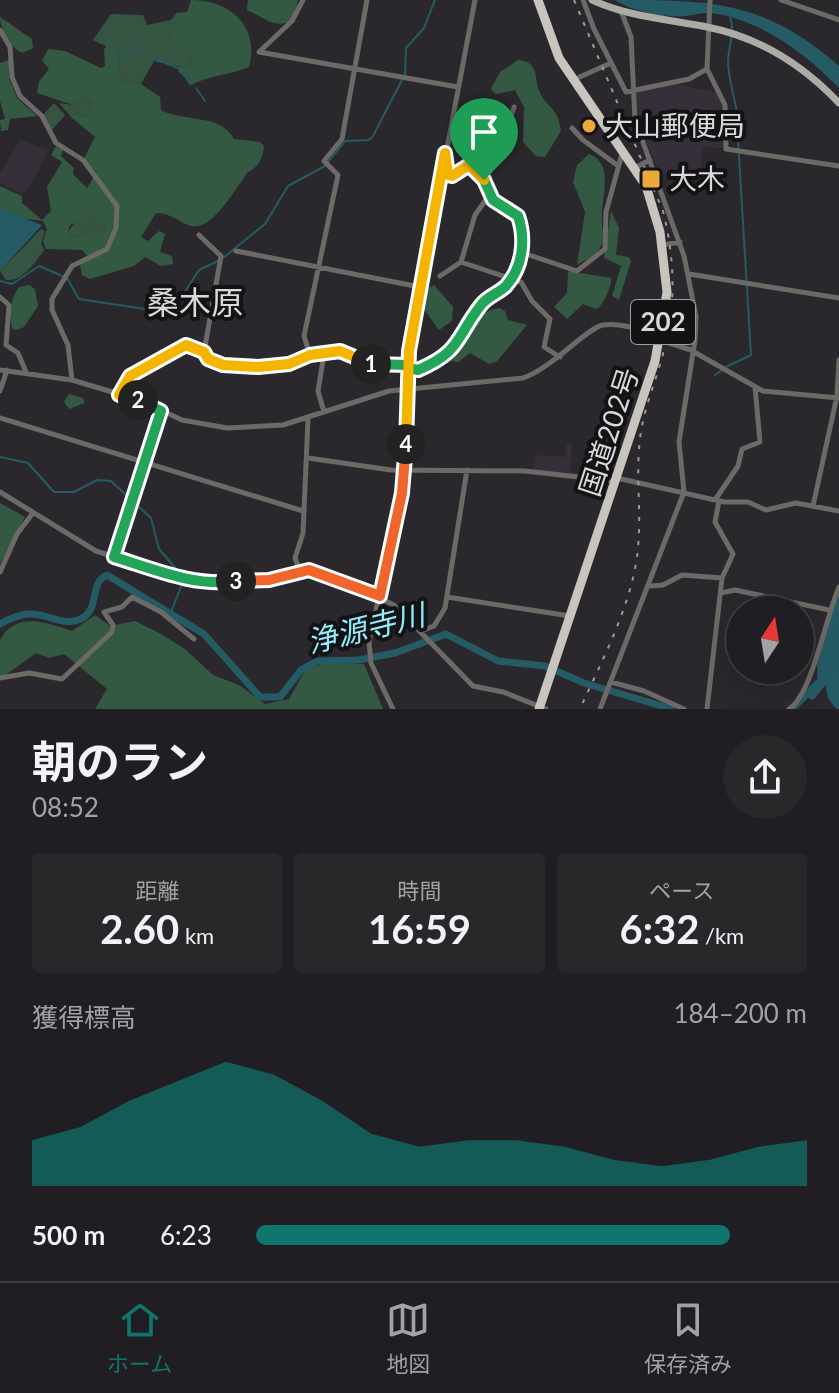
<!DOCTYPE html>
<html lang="ja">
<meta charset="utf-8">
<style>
:root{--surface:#201e22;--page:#28272a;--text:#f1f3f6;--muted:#a2a2a5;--line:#3d3c40;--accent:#0f766e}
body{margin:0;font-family:Lato,"Noto Sans JP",sans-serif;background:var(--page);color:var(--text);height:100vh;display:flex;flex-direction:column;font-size:30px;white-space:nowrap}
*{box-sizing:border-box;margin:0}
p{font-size:26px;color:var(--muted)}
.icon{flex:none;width:44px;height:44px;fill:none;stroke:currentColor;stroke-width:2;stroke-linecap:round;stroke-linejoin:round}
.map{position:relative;height:709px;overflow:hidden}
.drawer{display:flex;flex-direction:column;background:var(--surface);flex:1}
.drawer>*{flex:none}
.needle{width:52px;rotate:12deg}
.controls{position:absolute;left:726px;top:596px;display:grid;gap:16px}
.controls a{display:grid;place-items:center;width:88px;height:88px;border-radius:50%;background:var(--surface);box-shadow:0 8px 32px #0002,0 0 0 2px var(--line);font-size:40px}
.pin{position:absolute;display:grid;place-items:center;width:68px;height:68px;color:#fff;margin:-82px -34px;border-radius:50% 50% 50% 0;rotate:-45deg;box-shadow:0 0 8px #0007}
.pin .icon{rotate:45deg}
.km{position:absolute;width:40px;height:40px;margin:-20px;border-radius:50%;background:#222;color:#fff;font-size:22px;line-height:40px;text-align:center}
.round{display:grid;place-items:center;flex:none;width:84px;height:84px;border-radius:42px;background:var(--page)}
.head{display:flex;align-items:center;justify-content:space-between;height:136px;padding:0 32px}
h1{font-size:44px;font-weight:700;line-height:60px}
.stats{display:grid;grid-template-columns:repeat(3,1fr);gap:12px;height:136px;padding:8px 32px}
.stats div{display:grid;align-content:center;border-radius:8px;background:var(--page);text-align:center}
.stats b{font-size:40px;font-weight:700}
.stats small{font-size:22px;font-weight:400}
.stats p{font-size:22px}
.chart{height:224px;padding:16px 32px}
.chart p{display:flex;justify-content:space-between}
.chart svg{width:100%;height:144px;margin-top:8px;fill:var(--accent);opacity:.7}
ul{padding:0 32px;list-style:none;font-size:26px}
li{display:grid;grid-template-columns:128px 96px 1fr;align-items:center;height:60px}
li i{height:20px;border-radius:10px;background:var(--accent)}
.menu{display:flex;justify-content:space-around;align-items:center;height:112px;border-top:2px solid var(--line);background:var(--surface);font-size:22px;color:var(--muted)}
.menu a{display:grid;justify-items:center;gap:4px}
.menu .selected{color:var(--accent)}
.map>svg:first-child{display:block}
</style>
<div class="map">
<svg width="839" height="709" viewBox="0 0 839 709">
<rect width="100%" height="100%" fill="#2b282d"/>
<path fill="#352f39" d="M676,84l41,9 6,12 1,43 -21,-1 -2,24 -42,2 -22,-53 -3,-30z
M20,140l28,10 -14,30 -11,14 -23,-11v-9z
M567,443l5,1 -2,29 -36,-3 2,-15 29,2z"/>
<path fill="#355542" d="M176,13l-3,25 20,18 -5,12 -34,-7 -13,23 -19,-4 -4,-8 2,-19 -27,-13 18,-26 32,1 4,10 24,-5z
M84,95l10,10 -8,12 -10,-4 -5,4 -12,-14 14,2z
M54,103l11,12 -13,15 -8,-16z
M86,207l18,16 1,6 -4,6 -14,-5 -4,6 -10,1 -5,-5z
M41,229l4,2 -4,12 3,7c-9,13 -22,32 -38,30l-6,-9z"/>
<path fill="#335943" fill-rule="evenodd" d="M191,0c39,0 69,26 58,67 -16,7 -46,10 -57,18l-14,-14 2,-5 8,2 5,-11 -21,-19 4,-25 11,-1z
M248,0h50l-4,19c-19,12 -28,-1 -47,-9z
M0,17l32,22 1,9 -11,5c-11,-5 -22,-24 -22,-36z
M107,46l13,7 -2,19 4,8 19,4 19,13 1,13c25,13 59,3 73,29l26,3 4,4c-1,11 -5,21 -16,26 -11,14 -36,60 -57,54 -12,-4 -22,-14 -35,-13l-15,24 7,4 11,-10 6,3 -5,18 12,4 1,8 -12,2 -16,-9 -11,9 -44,13 -8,-4 -2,-11 17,-12 -10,4 -5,-6 -36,-1 -3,-8 4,-12 -4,-8 -25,-3 -18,-9v-23l22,10v7l20,17 9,-9 -4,-24 15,-25 -11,-7 5,-9 7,4 -2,6 13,12 -1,6 14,14 9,-15 -12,-14 11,-22 -24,-20 5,-4 10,4 8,-12 -10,-10 -11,10 -36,-12 2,-11 10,-13 -7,-8 6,-12 17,2 36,17 4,-2 -1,-17zM86,208l18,15 1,6 -4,5 -14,-4 -4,6 -10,1 -5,-5 2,-7 9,-4z
M9,60v18l8,20 20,18 -27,3 -2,11 -7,1 -1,-11 5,-1 -5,-18v-38z
M518,60c23,2 15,19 22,33 9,17 17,13 21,38l-16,26 -9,-1 -13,-14 1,-35 -9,-17 -19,4 -5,-5 9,-17z
M465,126l18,2v13l-13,-5 -13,7 -3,-4z
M589,154c25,9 13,41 13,61 -1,10 3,22 -1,31 -4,10 -16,14 -24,19l8,-53 -12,-30 4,-17z
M611,211l8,17 -3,27 13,2 2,4 -12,39 -7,-4 9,-30 -17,-8z
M568,271l43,7c1,9 -7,25 -14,31l-14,-5 -16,15 -13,-12 13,-14z
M29,285l6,4 3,17 -14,21 -8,3 -4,-2c-3,-14 -2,-29 7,-41z
M434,285l19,22 -1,14 -13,9 -16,-22v-18z
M500,308l5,3 3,9 19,5 -30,36 -8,3 -19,-11 -12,9 -22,-4 -1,8 -7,-3c5,-10 11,-11 22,-17 19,-10 27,-37 50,-38z
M69,394l14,4 2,5 -16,6 -5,-7z
M0,503l25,14 -25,47z
M95,615l15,11 25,-5 24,12 26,16 28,26 26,10 26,19 24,-5 18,-32 22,-4 35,1 19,45h-288l12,-20 -43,-35 -15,4 -13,-5 -36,26c0,-10 0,-31 0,-39 16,-29 45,-18 72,-9z"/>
<path fill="#245b64" d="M615,0c96,0 149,0 224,66v22c-34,-35 -78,-68 -127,-75 -8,-1 -17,2 -25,3 -22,2 -54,-4 -72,-16z
M0,209l42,16 -42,46z
M839,593v116h-3l-8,-11 -3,-15h-7c-5,-28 11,-64 21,-90z"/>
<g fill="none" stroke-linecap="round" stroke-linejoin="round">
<path stroke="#245b64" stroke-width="2" d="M134,46l10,8
M121,51l8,-5
M152,58l29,11 9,15
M405,75l1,-27 18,-20 11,-28
M196,88l9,13
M223,258l42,-34 23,-38 37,-20 20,-25 24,-1 4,-4 29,-56
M0,281l12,3 27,-18 28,12 12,21 79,12 26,-18 15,-23 19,-9
M726,367l25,-12 -15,-248c-3,-16 -8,-30 -8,-46 1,-17 7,-28 2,-45
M715,375l6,-4
M0,457l28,6 26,29h20l23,-12 14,1 40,37 8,31 23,27
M171,612l12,-30"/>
<path stroke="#245b64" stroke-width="7" d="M0,624c9,-5 20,-10 30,-10 19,-1 35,15 54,3 15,-10 6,-35 23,-42l97,59 56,63h20l21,-27 16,-9 41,-1 37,-7 51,-19 52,27 47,5 39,17 88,26
M794,707l24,-24 -6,13 17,-21"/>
<path stroke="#6b6a67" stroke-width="5" d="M303,0l-11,21 -33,31 199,35
M583,0l11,29 32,63 63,-13 18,-10
M710,0l-3,69 18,36 1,44 113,17
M781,0l58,20
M0,30l10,17 2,30 8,19 22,20 14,27 27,17 34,46 -1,22 -9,21 -35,17 -20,33v11l16,35 4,35
M573,80l38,-17
M572,128l11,12 34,25
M446,166v6l6,4 13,-11 7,1c19,21 17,36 46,50l5,37 54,18 28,-22 1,-37 16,-58
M636,167l14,-7
M484,180l12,-17 18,-56
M199,235l22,21 -17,96
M662,245l18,-3
M236,251l184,36
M461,262l60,20 11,19 18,18 -6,28 16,10
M689,274l150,24
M440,276l21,-14 14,-47 15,-21
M0,297l9,8 -3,40 12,8 8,19
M660,340l34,11
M694,352l69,39 76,7
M324,354l20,-3 28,13 36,1
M310,355l-6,-19 34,-161 -14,-14 18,-22 25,-139
M408,368l13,1 32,-18 30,-49 27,-23 13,-26
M0,370l72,10 67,20 43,20 45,8 56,-3 106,-34 134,-13c28,-9 65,-51 80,-53 19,-3 40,6 57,11
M0,391l7,-21
M119,395l11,-19 56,-31 18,7 4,7c26,10 58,11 85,4 11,-3 18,-8 31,-9l-6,37 6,21
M0,418l303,93
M308,458l83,12 134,1 90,10
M617,478l107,24h24l18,8 30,-7 43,8
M0,492l96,59 99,31 16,2 58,-4 31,-9 23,1 71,33 79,81 30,6 43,17
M715,500l23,-34 4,-17 18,-7 -5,-55
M813,506l24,-110 2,-36
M114,557l47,-146
M300,571l-5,-13 8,-25 5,-114
M0,572l17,-38 16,-21
M651,586l12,-1 19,-10 40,3
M721,593l14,-3 94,20
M447,597l123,19
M421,631l13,-5 11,-18 22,-138
M0,678l29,-5 33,6 50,-47 1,-7 -9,-13 18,-5 10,-10 29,15 33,27
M611,682l33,9 40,18
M393,709l-22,-46 -2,-21 36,-164 4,-127 66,-351
M600,709l84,-217 -5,-50 16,-102 1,-24 -12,-60 -49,-136 -4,-83 -10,-26
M707,709l15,-131 11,-24 -18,-32 4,-21
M789,709c23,-14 37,-93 50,-122"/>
<path stroke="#adaba5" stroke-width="7" d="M592,0c37,17 76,19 115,27 51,10 96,38 132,76"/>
<path stroke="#c7c5bd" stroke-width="9" d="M538,0l21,58 87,128 14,46 7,60 -12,69 -116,348"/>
<path stroke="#9c9a9e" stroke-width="2" stroke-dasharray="4 8" stroke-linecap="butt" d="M574,0l89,211c13,52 13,99 -2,150 -6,22 -15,43 -19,65 -8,41 0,81 -4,122 -5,55 -36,112 -58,161"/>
</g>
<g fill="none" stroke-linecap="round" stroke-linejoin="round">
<g stroke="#fff" stroke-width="16">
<path id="split-1" d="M371,364l37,1v3l10,2c43,-18 38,-33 63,-65 7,-9 18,-12 25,-19 17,-19 20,-47 12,-70l-25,-16 -9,-20"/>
</g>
<g stroke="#fff" stroke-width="16">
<path id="split-2" d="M138,400l-19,-5 11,-19 56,-31 18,7 4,7 15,6 35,2 31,-3 21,-9 30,-4 31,13"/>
</g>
<g stroke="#fff" stroke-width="16">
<path id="split-3" d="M138,400l23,11 -47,146c40,12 80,30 122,24"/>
</g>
<g stroke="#fff" stroke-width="16">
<path id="split-4" d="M236,581l33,-1 40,-10 71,26 22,-103 4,-49"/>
</g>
<g stroke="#fff" stroke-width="16">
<path id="split-5" d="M406,444l3,-93 36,-198 3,22 4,1 17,-11 15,15"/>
</g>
<use href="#split-1" stroke="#22a559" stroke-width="10"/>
<use href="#split-2" stroke="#f5b400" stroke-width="10"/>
<use href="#split-3" stroke="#22a559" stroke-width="10"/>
<use href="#split-4" stroke="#f0652b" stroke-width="10"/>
<use href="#split-5" stroke="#f5b400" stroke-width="10"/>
</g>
<g fill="#eca93b" stroke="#131214" stroke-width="3">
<circle cx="589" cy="126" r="8"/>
<rect x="641" y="169" width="20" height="20" rx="4"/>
</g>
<g text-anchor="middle" stroke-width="8" stroke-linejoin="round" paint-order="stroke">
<rect fill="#131214" stroke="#9e9d9f" stroke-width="2" x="631" y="300" width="64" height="44" rx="6"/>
<g font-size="26" font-weight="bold" fill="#dad8db">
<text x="663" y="331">202</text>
</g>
<g font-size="28" fill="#dad8db" stroke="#131214" text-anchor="start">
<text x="605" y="136">大山郵便局</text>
<text x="669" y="189">大木</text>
</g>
<g font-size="28" fill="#dad8db" stroke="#131214">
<text transform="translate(609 432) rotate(-72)" y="10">国道202号</text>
</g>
<g font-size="30" font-style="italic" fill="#91ebfb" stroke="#131214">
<text transform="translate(366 629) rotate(-14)" y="10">浄源寺川</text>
</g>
<g font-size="32" fill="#dad8db" stroke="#131214">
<text x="195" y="314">桑木原</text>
</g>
</g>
</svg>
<div class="controls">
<a><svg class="needle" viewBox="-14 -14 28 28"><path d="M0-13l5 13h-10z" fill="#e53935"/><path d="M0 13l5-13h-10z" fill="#a2a2a5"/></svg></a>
</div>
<div class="pin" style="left:484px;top:180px;background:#1e9e55"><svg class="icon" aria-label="arrive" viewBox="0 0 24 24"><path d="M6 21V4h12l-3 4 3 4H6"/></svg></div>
<b class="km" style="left:371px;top:364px">1</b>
<b class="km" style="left:138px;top:400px">2</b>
<b class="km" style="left:236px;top:581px">3</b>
<b class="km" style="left:406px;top:444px">4</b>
</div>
<section class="drawer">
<div class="head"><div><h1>朝のラン</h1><p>08:52</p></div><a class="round"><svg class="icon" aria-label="share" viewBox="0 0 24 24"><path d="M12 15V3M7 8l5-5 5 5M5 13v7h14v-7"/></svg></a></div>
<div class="stats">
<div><p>距離</p><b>2.60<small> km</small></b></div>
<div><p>時間</p><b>16:59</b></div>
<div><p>ペース</p><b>6:32<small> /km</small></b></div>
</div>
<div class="chart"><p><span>獲得標高</span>184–200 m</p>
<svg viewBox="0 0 160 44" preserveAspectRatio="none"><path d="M0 44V30L10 26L20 18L30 12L40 6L50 10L60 18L70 28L80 32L90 30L100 30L110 32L120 36L130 38L140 36L150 32L160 30V44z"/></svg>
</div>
<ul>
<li><b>500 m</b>6:23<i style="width:86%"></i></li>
</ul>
</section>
<nav class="menu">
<a class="selected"><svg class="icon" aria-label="home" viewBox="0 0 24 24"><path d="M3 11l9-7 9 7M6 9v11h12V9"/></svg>ホーム</a>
<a><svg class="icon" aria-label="map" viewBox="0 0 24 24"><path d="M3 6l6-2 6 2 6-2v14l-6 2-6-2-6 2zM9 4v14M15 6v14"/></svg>地図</a>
<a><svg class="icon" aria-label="saved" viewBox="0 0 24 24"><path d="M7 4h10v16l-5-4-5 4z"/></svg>保存済み</a>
</nav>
